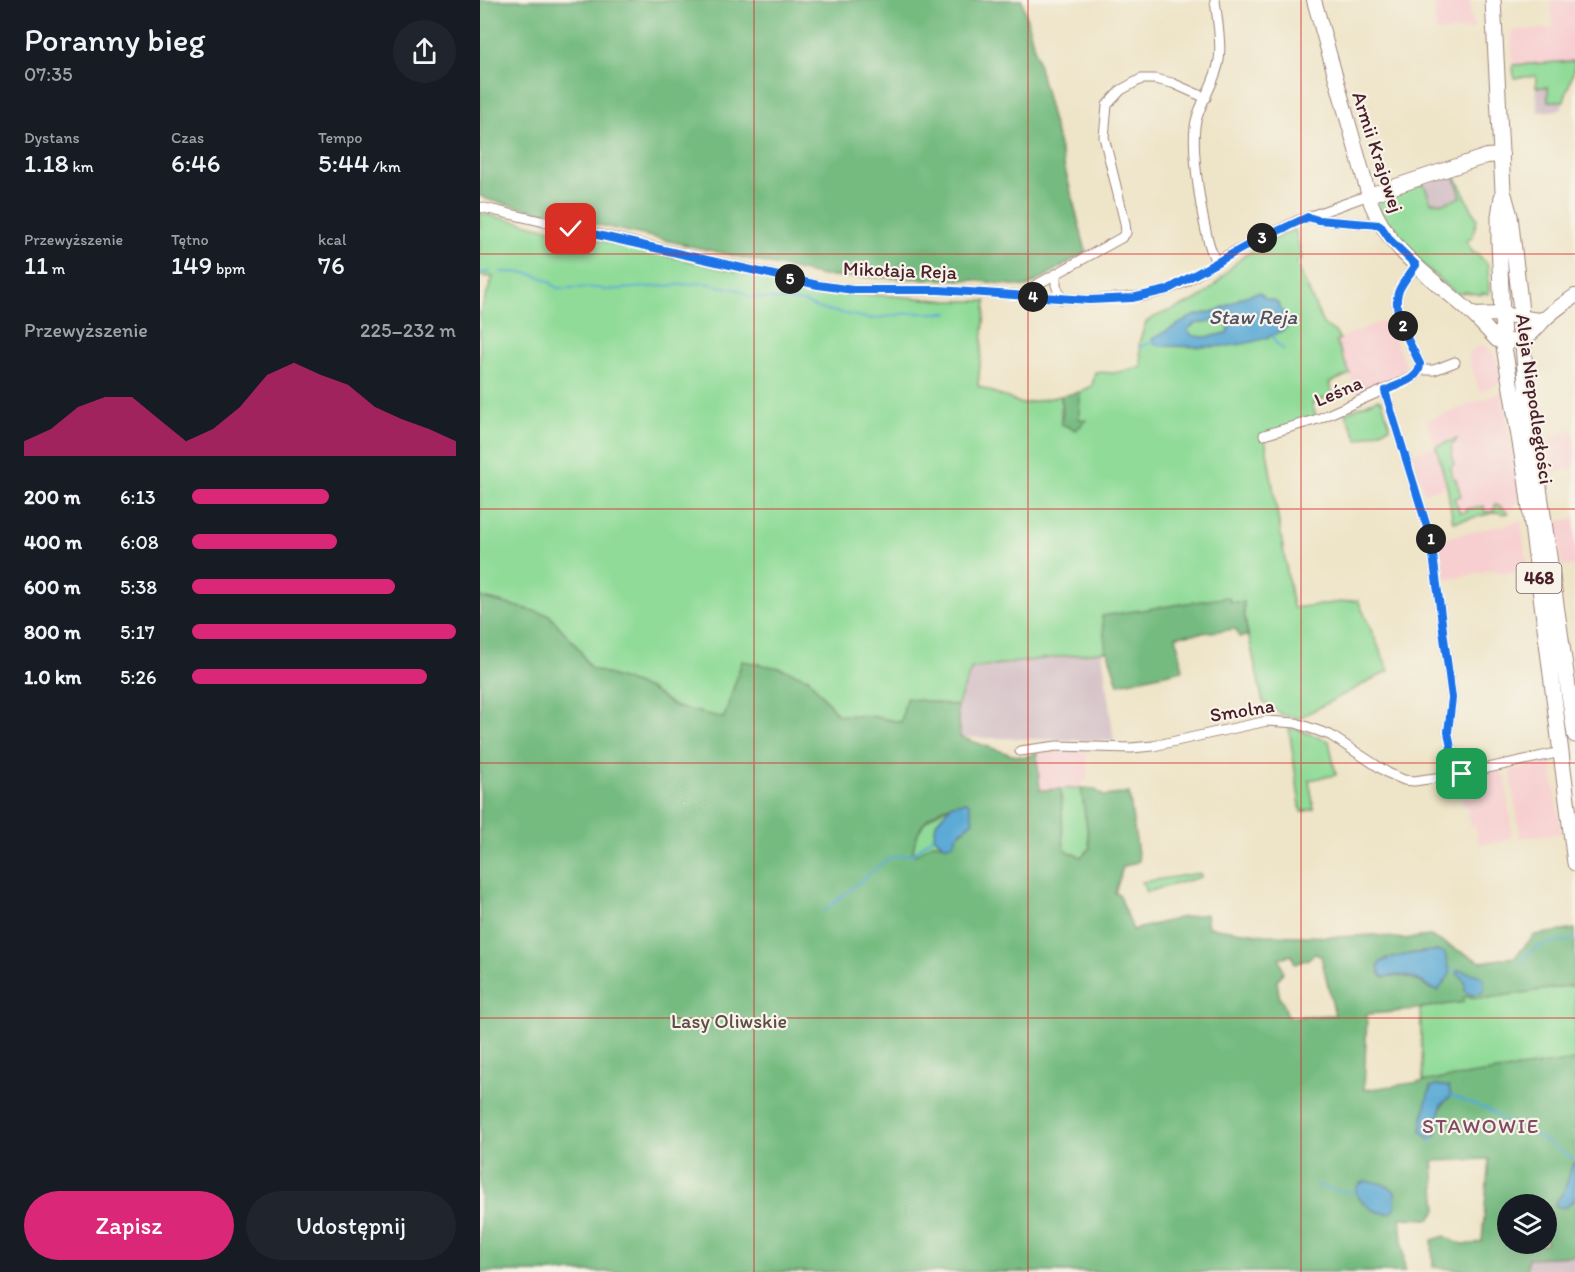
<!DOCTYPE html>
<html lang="pl">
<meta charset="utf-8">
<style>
:root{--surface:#171b24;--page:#20242c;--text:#f1f3f6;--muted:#9ea1a6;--accent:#db2777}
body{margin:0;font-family:Itim,sans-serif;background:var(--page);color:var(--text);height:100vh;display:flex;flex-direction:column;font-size:22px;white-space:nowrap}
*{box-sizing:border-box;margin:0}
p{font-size:20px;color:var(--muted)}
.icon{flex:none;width:33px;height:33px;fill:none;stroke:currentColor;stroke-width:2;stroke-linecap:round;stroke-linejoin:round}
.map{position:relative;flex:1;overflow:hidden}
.sheet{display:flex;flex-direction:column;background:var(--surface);width:480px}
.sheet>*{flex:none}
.fabs{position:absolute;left:1017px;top:1194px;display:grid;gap:12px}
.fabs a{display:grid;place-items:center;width:60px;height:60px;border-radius:50%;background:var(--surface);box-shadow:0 6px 24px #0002;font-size:30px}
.pin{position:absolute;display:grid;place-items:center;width:51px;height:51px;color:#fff;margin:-26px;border-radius:12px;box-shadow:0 3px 9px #0006}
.km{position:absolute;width:30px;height:30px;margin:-15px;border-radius:50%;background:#222;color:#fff;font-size:16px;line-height:30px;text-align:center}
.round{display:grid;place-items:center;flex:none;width:63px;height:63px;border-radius:32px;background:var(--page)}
.overview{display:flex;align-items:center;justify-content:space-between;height:102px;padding:0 24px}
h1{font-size:33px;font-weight:600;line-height:45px}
.figures{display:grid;grid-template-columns:repeat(3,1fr);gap:9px;height:102px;padding:6px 24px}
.figures div{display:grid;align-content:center}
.figures b{font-size:26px;font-weight:600}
.figures small{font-size:16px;font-weight:400}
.figures p{font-size:16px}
.chart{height:168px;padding:12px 24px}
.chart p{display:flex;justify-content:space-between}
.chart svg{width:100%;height:108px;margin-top:6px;fill:var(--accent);opacity:.7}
.cta{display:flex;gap:12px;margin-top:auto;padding:12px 24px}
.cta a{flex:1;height:69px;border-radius:36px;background:var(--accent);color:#fff;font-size:24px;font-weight:600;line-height:69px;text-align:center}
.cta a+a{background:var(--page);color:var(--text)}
ul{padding:0 24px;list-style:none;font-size:20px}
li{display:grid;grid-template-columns:96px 72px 1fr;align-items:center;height:45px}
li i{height:15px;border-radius:8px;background:var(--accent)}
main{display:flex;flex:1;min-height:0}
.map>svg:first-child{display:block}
</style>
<main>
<section class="sheet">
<div class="overview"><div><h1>Poranny bieg</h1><p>07:35</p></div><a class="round"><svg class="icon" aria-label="share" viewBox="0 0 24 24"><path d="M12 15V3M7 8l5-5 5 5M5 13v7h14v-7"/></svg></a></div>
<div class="figures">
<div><p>Dystans</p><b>1.18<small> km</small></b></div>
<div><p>Czas</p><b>6:46</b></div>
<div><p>Tempo</p><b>5:44<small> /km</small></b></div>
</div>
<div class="figures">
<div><p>Przewyższenie</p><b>11<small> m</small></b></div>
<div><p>Tętno</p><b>149<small> bpm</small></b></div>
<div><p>kcal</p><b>76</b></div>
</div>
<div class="chart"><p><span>Przewyższenie</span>225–232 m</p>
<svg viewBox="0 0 160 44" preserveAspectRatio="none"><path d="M0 44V38L10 33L20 24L30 20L40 20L50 29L60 38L70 33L80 24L90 11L100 6L110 11L120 15L130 24L140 29L150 33L160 38V44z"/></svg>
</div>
<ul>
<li><b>200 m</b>6:13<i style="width:52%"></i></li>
<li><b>400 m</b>6:08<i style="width:55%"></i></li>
<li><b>600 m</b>5:38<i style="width:77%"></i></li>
<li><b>800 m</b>5:17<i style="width:100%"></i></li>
<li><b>1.0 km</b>5:26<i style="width:89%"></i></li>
</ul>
<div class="cta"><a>Zapisz</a><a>Udostępnij</a></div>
</section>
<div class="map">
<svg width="1095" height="1272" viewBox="0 0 1095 1272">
<rect width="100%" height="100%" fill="#f7f3e8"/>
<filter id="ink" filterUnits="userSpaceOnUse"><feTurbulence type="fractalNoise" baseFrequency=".0167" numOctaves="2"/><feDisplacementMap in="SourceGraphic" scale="12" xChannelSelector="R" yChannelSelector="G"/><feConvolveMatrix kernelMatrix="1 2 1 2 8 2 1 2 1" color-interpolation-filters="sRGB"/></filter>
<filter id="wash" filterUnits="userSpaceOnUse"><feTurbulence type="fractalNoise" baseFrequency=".008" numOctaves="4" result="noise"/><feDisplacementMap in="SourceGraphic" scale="24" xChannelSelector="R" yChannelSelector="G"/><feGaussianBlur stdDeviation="1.35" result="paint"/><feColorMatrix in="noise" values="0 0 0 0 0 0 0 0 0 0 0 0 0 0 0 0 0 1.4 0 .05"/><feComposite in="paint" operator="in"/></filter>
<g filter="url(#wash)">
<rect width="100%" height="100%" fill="#eee4c7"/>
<path fill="#f7cfd0" d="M954,0h36l1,16 4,13 -39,3z
M1071,0h24v61l-62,4 -2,-34 42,-3z
M903,321l6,13 3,-1 13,30 1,10 -12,6 -13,9 -22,9 -23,-57z
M1002,344l9,6 5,9 6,23 -22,10 -11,-32v-8z
M1022,392l18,106 -9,12 -52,10 -12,-34 -23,7 -13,-39 25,-8 -10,-25z
M1092,428l3,19v21l-27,5 -5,-31z
M1095,518v47l-13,2 -7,-45z
M1041,521l7,49 -22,3 -15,-3 -45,10 -8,-38 2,-3z
M592,750l14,1 2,29 -7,2v6l-41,3 -3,-38z
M1071,762l10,71 -39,5 -2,-2 -10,-66z
M1018,770l4,2 1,4h2l7,59 -7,6 -26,3 -4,-18h-4l-5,-21h-3l-5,-24z"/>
<path fill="#d2bdc5" d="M1056,87h12v14h16l-3,9 -23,2z
M974,174l7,23 -17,6 -13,-1 -7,-18z
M622,652l12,89 -154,-4 -3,-31 15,-38z
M1095,1256v16h-49l2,-14z"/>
<path fill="#90db98" stroke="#6d7d62" stroke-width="1.5" d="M1095,61c0,10 -8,28 -11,40h-16v-14h-12v-11l-22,2 -1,-13z
M974,174l23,45 -5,19 -6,3 7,12 3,-1 12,13 1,29 -7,-1 -1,2 -15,-3 -9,2c-20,-17 -86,-68 -78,-97l45,-13 7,18 13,1 17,-6z
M0,213l323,74 44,7 47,2 57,5h35l-8,85 44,18 39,-8v27l24,-3h-6l1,-28 12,-6 3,-14 19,1 28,-6 -3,-24 7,-21c17,-12 38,-14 55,-25 15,-10 24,-25 37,-36 17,-14 37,-23 57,-32l7,31 -5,1v3l26,60 12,8 5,7 -4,2 14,33 -21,9 4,11 -21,10 4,12 -51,23 28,169 65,-8 31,71 -90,47 -16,-3 -20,-13 -19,-87v-12l-142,13 4,35 -134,17 -15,38 -51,-8 -5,25 -31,-7 -32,-1 -30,-37 -66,-17 -18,57 -48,-11 -27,-18 -59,-21 -11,-19 -30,-34 -69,-18v-285l13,-35 -13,-1z
M898,399l4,2 8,26 -32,13 -13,-27z
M977,439l-6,8 3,18 -3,1 2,13h3l5,17 -7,2 6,15 7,-1 -1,-3 18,-3 1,6 9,-1 1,-7 5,2 8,7 -6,1 -4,-2 -45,10 -6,-36 -11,-40z
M809,728l10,2 30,11 7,34 -27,5 5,29 -13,3z
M601,788l9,61 -9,8 -16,-7c-5,-20 -1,-40 -5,-61z
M472,805l-16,18 -2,13 9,9 -10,-2 -18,13 -3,-4c5,-28 15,-35 40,-47z
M720,873l1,4 -55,15 -4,-10z
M1095,985v75l-152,22 -3,-74 43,-6v-5l25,1z"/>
<path fill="#74bb80" stroke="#5f6d56" stroke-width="1.5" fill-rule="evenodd" d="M0,0h542l64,252 -59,35 -55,-7 -149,-4 -334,-76 -9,-4z
M600,392l-1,27 7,1 -10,10 -15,-6 2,-13 -2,-15z
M0,597l69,18 30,34 11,19 59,21 27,18 48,11 18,-57 38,7 28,10 30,37 32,1 31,6 5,-24 51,8 3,31 52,18 13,2 12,-4 3,37 20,-1c4,21 0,41 5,61l16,7 9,-9 -9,-60 13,1 10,7 25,-3 10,68 -16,6 -8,26 4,1 14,36 46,-12 27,-4 2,13 57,8 71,2 38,-2 29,4 27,-3 51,26 34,-5 20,-22 40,-6v56l-87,13 -24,-1 -1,5 -69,10 -27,2 -3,76 211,-30v102c-6,8 -6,20 -11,30 -3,5 -7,7 -9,13l17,-3 3,-5v59l-47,2 -2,14h-49l-44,-5 -1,-27 13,-4c12,8 23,11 37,5l7,-82 -56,2 4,49 -7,9 -30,-1 5,53 -3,1h-922zM486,802l-1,27 -9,7 -5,9 -18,-2 -18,12 -2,-3c4,-31 22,-45 53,-50zM955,951l15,18v5l-18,16c-14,-11 -30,-18 -48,-13l-3,-1 -2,-4 1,-9 6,-5h10l16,-5zM834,954l7,2 14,59 -47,2 -6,-17h-2l-3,-19 6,-9 -4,-14 13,-3 3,9 13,-5zM956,1085l8,1 3,12c-9,11 -10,20 -9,33l-17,-3 2,-4 7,-37zM1028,1204h38v40h-38z
M748,597l3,5h13v13l4,21 -9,1 -3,-8 -60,7 7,34 -65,14 -10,-32 -2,-1 -4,-35z"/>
<path fill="#5caad5" stroke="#536480" stroke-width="1.5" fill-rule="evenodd" d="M779,292l8,7 9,2 9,14 -4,3 1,4h7l1,4c-37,25 -86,21 -128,20l-7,-1 -3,-6 41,-23 25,-6 27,-14zM736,321l10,1 3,7 -2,4 -21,4 -13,-1 -6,-6 8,-6z
M486,802l3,1 4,18 -17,15v4l-5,5h-8l-9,-9 2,-13 16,-19z
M960,951l5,2 5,21 -12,17c-8,-2 -11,-7 -18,-10 -10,-6 -25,-7 -36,-4l-3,-1 -3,-10 2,-3c8,-7 48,-12 60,-12z
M978,970l20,5 6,4v13l-12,3 -7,-3c0,-9 1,-13 -8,-18z
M956,1085l13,2 2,9 -10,9 -5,31 -8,2 -7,-7c2,-14 4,-30 10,-44z
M1095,1162v35l-8,10h-9l-3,-1c2,-7 7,-11 10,-17 4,-9 4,-21 10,-27z
M886,1181c10,1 22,3 29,11v16l-4,5c-5,0 -11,0 -15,-2 -12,-5 -32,-23 -10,-30z"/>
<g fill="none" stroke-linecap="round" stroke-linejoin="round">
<path stroke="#5caad5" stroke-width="2" d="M21,272c17,0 31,0 46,8 5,2 6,7 11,8 13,1 37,-3 47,2l99,-7 35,7 11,7 54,5 13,6 54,11 38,-6h39
M0,273l10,-1
M793,336l3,7 8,7
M659,347l14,-5
M344,911l56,-46 12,-8 21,-3 21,-18
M1041,963c8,-19 35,-21 54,-23
M970,970l6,1
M971,1096l36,13 20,13 20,8 48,30
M950,1143l2,-5
M836,1185l24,6 15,1"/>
</g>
</g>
<g filter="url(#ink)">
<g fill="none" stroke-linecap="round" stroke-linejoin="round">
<g stroke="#9c8279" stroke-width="11">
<path id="street" d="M735,0c2,18 7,43 4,60 -3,22 -18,40 -23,61 -6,26 7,116 20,141
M0,207l338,78 35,5h86l150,10 55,-4 23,-6 20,-9 37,-24 73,-36 72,-26
M828,217l10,3 62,5
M576,275v10l5,14
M549,296l1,-5 6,-6 85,-47 5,-5 -1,-10 -21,-86 3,-32 14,-15 20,-11h14l17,4 34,15
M940,370h14l21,-8
M905,391l46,149 21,158 -4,34 8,43
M784,435l54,-16 95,-42 7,-7v-6c-9,-20 -28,-48 -22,-71 3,-10 12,-19 18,-28
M540,751l37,-5 74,2 22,-2 114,-25 29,2 34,12 58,38 16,7 10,1 42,-6 105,-23"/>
</g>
<g stroke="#9c8279" stroke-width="16">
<path id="secondary" d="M834,0l57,203c19,50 62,75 100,110 9,8 17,18 26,27 29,4 31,-3 48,-21 9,-9 20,-16 30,-23
M889,195l118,-39 15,-1
M994,315l27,-1 37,6 8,-2"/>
</g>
<g stroke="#9c8279" stroke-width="17">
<path id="primary" d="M1013,0l10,191 7,25 10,86 8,110 47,323
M1022,197l-3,19v25l4,100 23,137 49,385"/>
</g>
<use href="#street" stroke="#fff" stroke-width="9"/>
<use href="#secondary" stroke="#fff" stroke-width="14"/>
<use href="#primary" stroke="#fff" stroke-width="15"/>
</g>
</g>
<g fill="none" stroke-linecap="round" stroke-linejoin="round" filter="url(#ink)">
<g stroke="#fff" stroke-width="12">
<path id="route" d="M91,229l247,56 35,5h86l150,10 43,-2 35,-8 83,-46 58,-27 10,3 62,5 11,16 25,24c-6,9 -15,18 -18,28 -6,23 13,51 22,71 0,16 -23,20 -35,27l46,149 21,158 -4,34 8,43 6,-1"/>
</g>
<use href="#route" stroke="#1a73e8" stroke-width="8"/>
</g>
<path fill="none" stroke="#d62828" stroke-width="1.5" stroke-opacity="0.55" d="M274,0v1272M548,0v1272M821,0v1272M0,254h1095M0,509h1095M0,763h1095M0,1018h1095"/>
<g text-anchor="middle" stroke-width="4.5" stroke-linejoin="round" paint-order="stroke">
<rect fill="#f7f3e8" stroke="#7e5f64" stroke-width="1.5" x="1036.5" y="563" width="45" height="30" rx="4.5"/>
<g font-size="18" font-weight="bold" fill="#4a1f2b">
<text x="1059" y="584">468</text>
</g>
<g font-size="20" fill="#4a1f2b" stroke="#f7f3e8">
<text transform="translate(898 152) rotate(72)" y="7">Armii Krajowej</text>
<text transform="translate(420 270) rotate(2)" y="7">Mikołaja Reja</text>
<text transform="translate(858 391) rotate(-23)" y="7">Leśna</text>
<text transform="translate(1055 399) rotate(82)" y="7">Aleja Niepodległości</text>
<text transform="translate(762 710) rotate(-9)" y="7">Smolna</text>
</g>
<g font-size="20" fill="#5c4e46" stroke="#f7f3e8">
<text x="249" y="1028">Lasy Oliwskie</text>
</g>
<g font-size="21" font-style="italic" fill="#505066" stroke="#f7f3e8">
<text x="773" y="324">Staw Reja</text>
</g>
<g font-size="21" letter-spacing="1.5" fill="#814b63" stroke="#f7f3e8">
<text x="1001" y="1133">STAWOWIE</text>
</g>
</g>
</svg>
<div class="fabs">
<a><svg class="icon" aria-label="layers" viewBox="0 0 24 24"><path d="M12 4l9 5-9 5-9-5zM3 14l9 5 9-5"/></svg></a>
</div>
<div class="pin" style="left:982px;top:774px;background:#1e9e55"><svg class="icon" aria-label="arrive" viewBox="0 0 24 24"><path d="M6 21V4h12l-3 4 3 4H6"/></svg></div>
<div class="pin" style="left:91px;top:229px;background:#d93025"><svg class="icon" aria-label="check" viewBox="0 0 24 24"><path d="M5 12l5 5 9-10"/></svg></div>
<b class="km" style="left:951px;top:539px">1</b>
<b class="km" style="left:923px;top:326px">2</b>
<b class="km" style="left:782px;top:238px">3</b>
<b class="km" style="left:553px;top:297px">4</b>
<b class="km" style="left:310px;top:279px">5</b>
</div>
</main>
